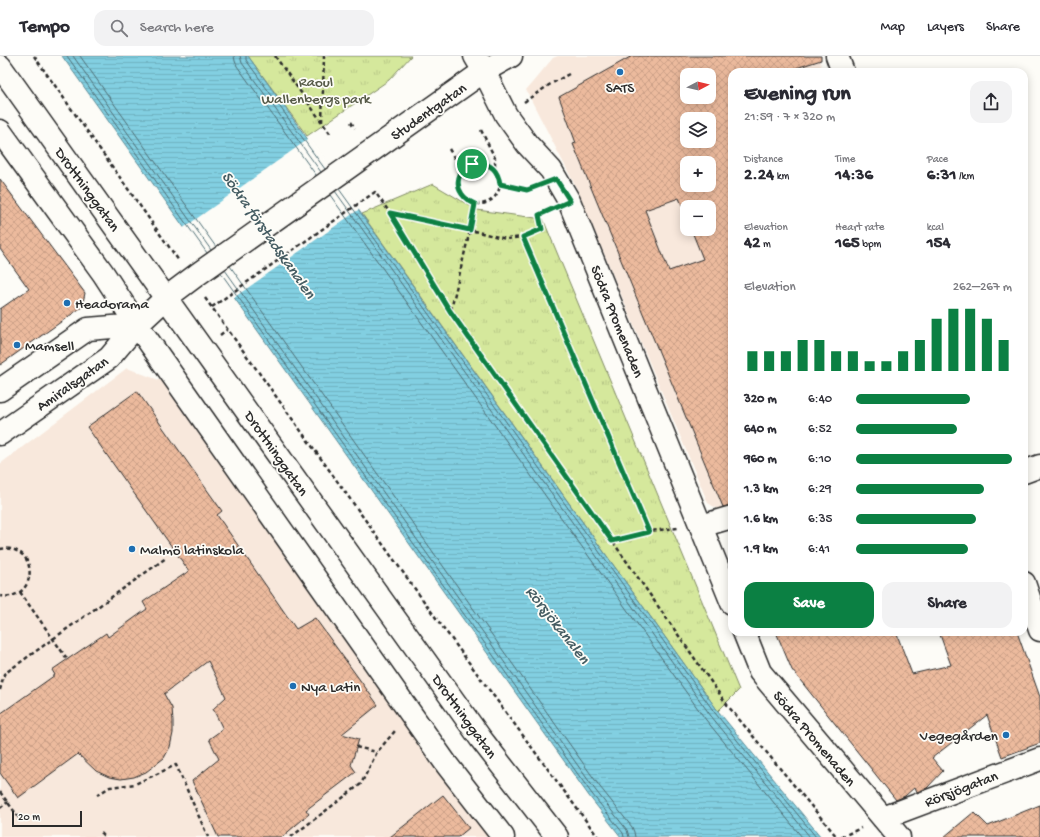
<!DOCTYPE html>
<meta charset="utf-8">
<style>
:root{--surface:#fff;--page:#f2f2f3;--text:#2b2b33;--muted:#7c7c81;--line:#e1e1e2;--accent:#0b8043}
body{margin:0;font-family:"Gochi Hand",sans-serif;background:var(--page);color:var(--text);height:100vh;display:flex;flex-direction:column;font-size:15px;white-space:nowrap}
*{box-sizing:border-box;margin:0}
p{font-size:13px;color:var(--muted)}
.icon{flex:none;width:22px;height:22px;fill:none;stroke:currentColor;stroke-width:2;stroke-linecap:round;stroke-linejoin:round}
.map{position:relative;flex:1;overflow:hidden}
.sheet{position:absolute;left:728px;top:12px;width:300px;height:568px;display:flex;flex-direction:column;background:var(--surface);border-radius:12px;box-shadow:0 2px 10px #0003}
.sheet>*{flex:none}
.needle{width:26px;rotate:83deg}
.tools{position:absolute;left:680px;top:12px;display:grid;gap:8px}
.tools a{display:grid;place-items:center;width:36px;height:36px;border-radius:8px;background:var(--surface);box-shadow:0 2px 10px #0003;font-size:20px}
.scale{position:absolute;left:12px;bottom:10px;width:70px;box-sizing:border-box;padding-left:4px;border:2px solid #2b2b2b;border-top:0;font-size:11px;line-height:14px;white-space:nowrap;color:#2b2b2b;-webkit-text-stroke:3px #fdfcf7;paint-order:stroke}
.pin{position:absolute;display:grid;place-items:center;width:34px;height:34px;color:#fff;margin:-17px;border:2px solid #fff;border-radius:50%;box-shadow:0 1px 4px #0007}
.round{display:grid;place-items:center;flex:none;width:42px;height:42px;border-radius:12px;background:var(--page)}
.head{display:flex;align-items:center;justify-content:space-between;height:68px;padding:0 16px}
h1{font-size:22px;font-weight:800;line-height:30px}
.metrics{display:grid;grid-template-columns:repeat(3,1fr);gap:6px;height:68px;padding:4px 16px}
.metrics div{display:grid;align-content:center}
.metrics b{font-size:17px;font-weight:800}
.metrics small{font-size:11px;font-weight:400}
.metrics p{font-size:11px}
.chart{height:112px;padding:8px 16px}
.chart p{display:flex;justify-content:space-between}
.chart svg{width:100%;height:72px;margin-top:4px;stroke:var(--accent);stroke-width:6}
.button{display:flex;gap:8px;margin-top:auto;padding:8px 16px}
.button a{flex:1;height:46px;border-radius:12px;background:var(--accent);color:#fff;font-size:16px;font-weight:800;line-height:46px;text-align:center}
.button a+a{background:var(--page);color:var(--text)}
ul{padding:0 16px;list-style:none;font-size:13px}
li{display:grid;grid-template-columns:64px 48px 1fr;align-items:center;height:30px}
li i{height:10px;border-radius:5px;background:var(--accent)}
header{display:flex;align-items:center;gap:24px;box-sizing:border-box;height:56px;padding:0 20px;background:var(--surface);border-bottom:1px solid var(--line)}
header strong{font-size:19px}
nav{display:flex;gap:22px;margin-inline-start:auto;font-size:14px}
.search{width:280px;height:36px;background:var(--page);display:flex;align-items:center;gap:10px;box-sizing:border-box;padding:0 14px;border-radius:12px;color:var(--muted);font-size:15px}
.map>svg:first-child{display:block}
</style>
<header>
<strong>Tempo</strong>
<div class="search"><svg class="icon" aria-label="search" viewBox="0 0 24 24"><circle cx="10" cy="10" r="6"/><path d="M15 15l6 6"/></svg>Search here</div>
<nav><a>Map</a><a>Layers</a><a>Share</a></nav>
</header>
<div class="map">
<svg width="1040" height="781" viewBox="0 0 1040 781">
<defs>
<pattern id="grass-tufts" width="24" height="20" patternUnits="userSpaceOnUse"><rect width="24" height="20" fill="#d5e89c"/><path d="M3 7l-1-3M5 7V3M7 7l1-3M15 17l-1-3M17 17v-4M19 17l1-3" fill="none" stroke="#b7c787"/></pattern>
<pattern id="water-rules" width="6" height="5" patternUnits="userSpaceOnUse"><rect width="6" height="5" fill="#82cfe1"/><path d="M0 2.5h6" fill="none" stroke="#70b2c1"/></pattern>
<pattern id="building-cross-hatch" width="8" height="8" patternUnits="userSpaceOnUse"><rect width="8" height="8" fill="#ecba9d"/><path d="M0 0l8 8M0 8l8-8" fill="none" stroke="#cba087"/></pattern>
</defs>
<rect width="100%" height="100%" fill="#fdfcf7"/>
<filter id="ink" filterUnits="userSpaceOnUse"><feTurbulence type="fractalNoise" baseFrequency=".025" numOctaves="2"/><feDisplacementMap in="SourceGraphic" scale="8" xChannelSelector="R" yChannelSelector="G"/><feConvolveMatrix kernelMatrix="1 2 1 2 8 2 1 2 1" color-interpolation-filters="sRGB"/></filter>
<g filter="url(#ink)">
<path fill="#f8e8dc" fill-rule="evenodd" d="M558,0h260l5,16h-91v441l-5,2 -19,-12 -131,-314 -51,-99 27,-32zM687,19h22v22h-22zM687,63h22v22h-22zM687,107h22v22h-22zM687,151h22v22h-22z
M127,312l37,14 334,455h-498v-373z"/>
<path fill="url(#grass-tufts)" stroke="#808a64" d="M248,0h163l-22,24 -82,56z
M433,128l44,26 66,9 196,471 -21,21 -356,-497z"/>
<path fill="url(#water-rules)" stroke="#5f8d98" d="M62,0h186l470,655 103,126h-200l-32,-41z"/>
<path fill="#fdfcf7" d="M310,82l51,70 -129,91 -50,-70z"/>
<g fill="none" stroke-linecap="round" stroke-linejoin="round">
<path stroke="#4e6d74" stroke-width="1" d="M67,0l140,197
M73,0l138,194
M80,0l136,191
M234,0l1,5 2,5 79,109
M240,0l2,7 79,109
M246,0v4l79,109
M339,133l376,524 101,124
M335,135l376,525 99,121
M330,139l376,525 96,117
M230,210l370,521 32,40 2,5 1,5
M225,214l371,521 31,39 2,7
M221,217l371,521 31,39 1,4"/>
</g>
<path fill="url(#building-cross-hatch)" stroke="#2b2b2b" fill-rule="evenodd" d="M632,0h189v4l-37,12h-52v433l-9,2 -150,-363 3,-1 -17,-46zM687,19h22v22h-22zM687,63h22v22h-22zM687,107h22v22h-22zM679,142l8,20v-11h22v22h-18l12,30 -34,12 -24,-61z
M0,123l85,114 -3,14 -82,58v-56l29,-20 -29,-40z
M137,335l85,120 -5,4 79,114 19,-11 63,87 -36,29 17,5 -8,26 5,7 -50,38 3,4 -27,23h-64l-26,-56 27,-22 -10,-20 14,-10 -10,-20 13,-12 -18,-36 -44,33 8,14 1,13v12l-3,14 -6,11 -18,14 -12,5 -13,2 -12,-2 -13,-6 -18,-17 -60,44 -18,-25v-59l55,-39 -3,-5 54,-37 2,4 39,-28 -4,-7 46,-31 -102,-144z
M776,576h120l16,42 39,-9 -12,-33h78l23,65v46l-38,14 -15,-42 -55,43 11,13 -16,17 -10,4 -2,-5 -10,9 -9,4 -104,-130z
M443,739l26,33 -11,9h-68z
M1040,749v32h-96l30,-25 14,14z"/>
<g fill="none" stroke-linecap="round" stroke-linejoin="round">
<g stroke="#2b2b2b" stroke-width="25">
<path id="minor" d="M475,0l9,15 22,44 21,29 24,26 18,31 163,402
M837,0l6,16
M166,242l32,-24 286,-203 27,-15
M1024,416l16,-6
M701,470l31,-9
M1024,527l16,47
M744,576l16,40 139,165
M883,762l157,-59"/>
</g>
<g stroke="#2b2b2b" stroke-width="25">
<path id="major" d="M0,10l481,673 76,98
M0,75l103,142 34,52 310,440 56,72
M0,334l88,-61 49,-4
M0,378l109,-76 28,-33 29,-27"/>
</g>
<path stroke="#2b2b2b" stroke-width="2.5" stroke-dasharray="4 3" stroke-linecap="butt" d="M34,0l145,205
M275,0l56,79
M524,46l25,-17 20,-11
M322,66l2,-66
M351,66l4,6
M481,74l14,28v12
M449,93l13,22
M458 127a21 21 0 1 1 42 0a21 21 0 1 1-42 0Z
M500,129l27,5 7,-2
M391,157l79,17 36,9 17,-2 19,-8 -3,-14 10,-4
M523,181l126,294
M205,242l231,320 162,219
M212,251l163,-115 15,21 61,98 277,395 109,131
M451,254l19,-80 5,-26
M220,279l8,-6
M612,485l37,-10 29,-3
M0,493c40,-6 39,53 0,47
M20,536l48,68
M0,634l4,-16 162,-116
M356,691l21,5
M0,736l20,27
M97,739l13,-8 25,-3 41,-19 32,72
M0,752l8,-6
M101,777l4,4
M291,781l70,-53 16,-32 18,-21
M841,781l20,-9"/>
<use href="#minor" stroke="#fdfcf7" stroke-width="22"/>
<use href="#major" stroke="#fdfcf7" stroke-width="22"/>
</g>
</g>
<g fill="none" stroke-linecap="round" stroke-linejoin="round" filter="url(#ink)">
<g stroke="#fff" stroke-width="8">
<path id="route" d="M479,107c13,1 19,8 21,21l27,6 29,-11 14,22 -31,14 3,14 -19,8 126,295 -37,9 -162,-230 -60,-98 80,17 5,-26c-24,-10 -22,-37 4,-41z"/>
</g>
<use href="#route" stroke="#0b8043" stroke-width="5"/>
</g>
<g fill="#1f6fb2" stroke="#fdfcf7" stroke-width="1.5">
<circle cx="620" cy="16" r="4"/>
<circle cx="67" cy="247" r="4"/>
<circle cx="17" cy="289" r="4"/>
<circle cx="132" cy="493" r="4"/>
<circle cx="293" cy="630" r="4"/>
<circle cx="1006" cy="679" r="4"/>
</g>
<g text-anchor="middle" stroke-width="3.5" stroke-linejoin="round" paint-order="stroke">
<g font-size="15" fill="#565a47" stroke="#fdfcf7">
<text x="316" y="30">Raoul<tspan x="316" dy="17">Wallenbergs park</tspan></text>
</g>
<g font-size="15" fill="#2b2b2b" stroke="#fdfcf7" text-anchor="start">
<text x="620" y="36" text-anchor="middle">SATS</text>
<text x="75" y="252">Headorama</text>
<text x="25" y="294">Mamsell</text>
<text x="140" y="498">Malmö latinskola</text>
<text x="301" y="635">Nya Latin</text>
<text x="998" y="684" text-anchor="end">Vegegården</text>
</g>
<g font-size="15" fill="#2b2b2b" stroke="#fdfcf7">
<text transform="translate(428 55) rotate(-35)" y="5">Studentgatan</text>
<text transform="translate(88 133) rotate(54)" y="5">Drottninggatan</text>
<text transform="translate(618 265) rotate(68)" y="5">Södra Promenaden</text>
<text transform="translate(72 327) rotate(-35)" y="5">Amiralsgatan</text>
<text transform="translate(277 397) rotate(55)" y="5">Drottninggatan</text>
<text transform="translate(465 660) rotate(54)" y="5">Drottninggatan</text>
<text transform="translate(815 682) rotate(50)" y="5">Södra Promenaden</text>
<text transform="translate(961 732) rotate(-21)" y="5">Rörsjögatan</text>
</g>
<g font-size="16" font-style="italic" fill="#455c62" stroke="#fdfcf7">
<text transform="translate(270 178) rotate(55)" y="6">Södra förstadskanalen</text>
<text transform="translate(559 568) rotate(52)" y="6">Rörsjökanalen</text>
</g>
</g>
</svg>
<div class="tools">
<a><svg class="needle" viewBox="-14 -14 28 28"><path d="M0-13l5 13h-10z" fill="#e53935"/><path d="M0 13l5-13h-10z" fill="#7c7c81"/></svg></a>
<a><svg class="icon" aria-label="layers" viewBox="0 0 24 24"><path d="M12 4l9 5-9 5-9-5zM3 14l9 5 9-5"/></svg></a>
<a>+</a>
<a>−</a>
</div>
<div class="scale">20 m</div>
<div class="pin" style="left:472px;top:108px;background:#1e9e55"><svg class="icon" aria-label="arrive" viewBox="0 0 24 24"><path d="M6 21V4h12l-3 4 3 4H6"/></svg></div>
<section class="sheet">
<div class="head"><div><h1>Evening run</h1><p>21:59 · 7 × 320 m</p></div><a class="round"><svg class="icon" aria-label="share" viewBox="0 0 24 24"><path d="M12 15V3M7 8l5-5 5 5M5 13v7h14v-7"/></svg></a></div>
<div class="metrics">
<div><p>Distance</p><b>2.24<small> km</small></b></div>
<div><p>Time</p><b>14:36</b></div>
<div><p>Pace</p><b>6:31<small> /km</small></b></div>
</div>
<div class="metrics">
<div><p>Elevation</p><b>42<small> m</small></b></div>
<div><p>Heart rate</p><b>165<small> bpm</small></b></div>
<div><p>kcal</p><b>154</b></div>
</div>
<div class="chart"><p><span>Elevation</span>262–267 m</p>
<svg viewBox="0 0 160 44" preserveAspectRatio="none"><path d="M5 44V32M15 44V32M25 44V32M35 44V25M45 44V25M55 44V32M65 44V32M75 44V38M85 44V38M95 44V32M105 44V25M115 44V12M125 44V6M135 44V6M145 44V12M155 44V25"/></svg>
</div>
<ul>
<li><b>320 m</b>6:40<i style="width:73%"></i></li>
<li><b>640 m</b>6:52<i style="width:65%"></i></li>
<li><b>960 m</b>6:10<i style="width:100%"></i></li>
<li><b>1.3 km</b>6:29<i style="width:82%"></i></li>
<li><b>1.6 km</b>6:35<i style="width:77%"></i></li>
<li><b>1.9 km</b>6:41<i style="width:72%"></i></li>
</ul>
<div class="button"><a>Save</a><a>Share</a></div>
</section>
</div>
